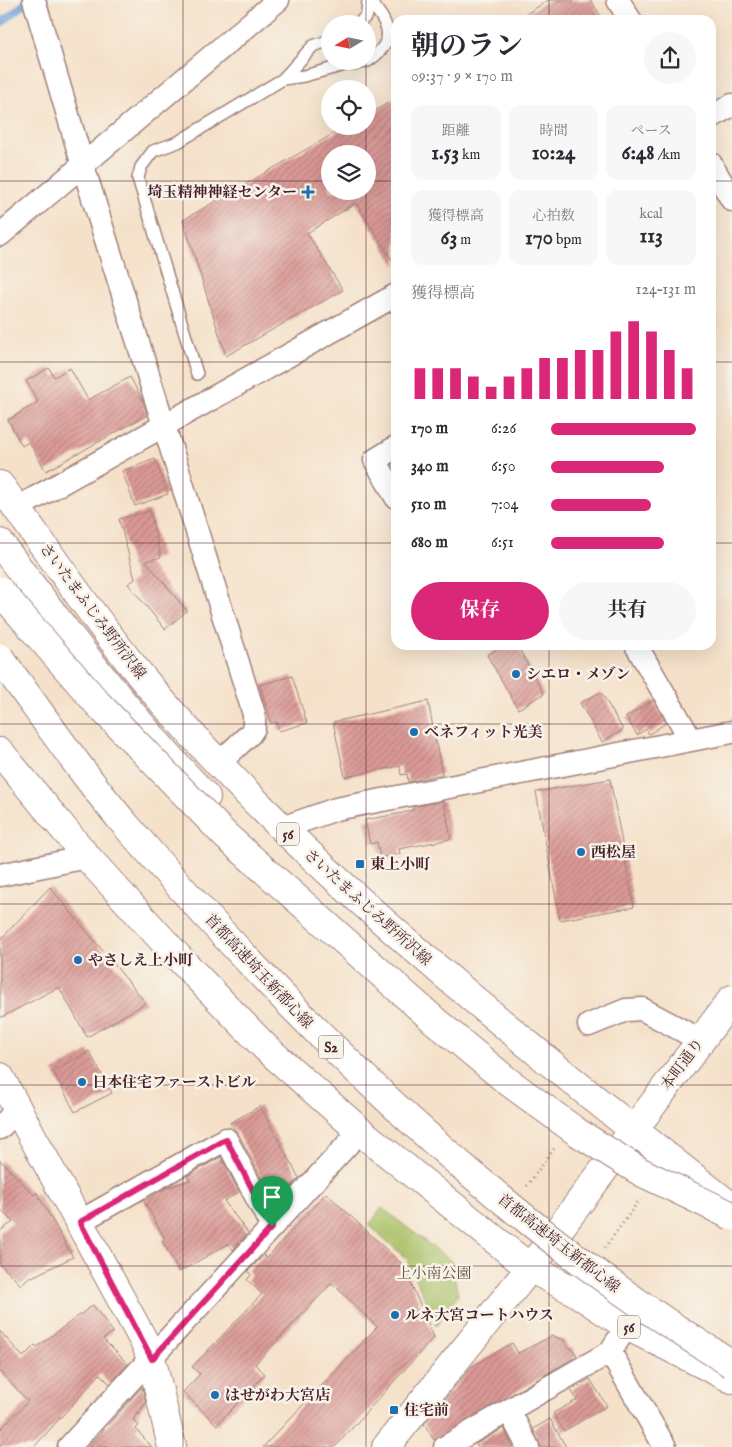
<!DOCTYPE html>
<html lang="ja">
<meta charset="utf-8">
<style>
:root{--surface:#fff;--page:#f7f7f7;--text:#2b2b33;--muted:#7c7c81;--accent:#db2777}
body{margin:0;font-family:"IM FELL English","Noto Serif JP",serif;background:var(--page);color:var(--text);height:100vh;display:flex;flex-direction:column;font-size:19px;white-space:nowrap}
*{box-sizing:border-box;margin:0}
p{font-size:16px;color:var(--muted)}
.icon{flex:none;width:28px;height:28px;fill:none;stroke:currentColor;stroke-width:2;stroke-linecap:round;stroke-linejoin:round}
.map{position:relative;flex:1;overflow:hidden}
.side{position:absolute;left:391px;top:15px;width:325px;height:635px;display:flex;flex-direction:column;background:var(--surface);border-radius:15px;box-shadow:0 5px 20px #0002}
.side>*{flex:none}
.needle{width:32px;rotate:260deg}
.tools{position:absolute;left:321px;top:15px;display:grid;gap:10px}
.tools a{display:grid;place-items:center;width:55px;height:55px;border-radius:50%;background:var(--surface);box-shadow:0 5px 20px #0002;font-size:25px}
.pin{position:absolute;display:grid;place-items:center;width:42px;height:42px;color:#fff;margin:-51px -21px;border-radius:50% 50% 50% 0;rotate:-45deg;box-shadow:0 0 5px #0007}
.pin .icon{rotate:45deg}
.round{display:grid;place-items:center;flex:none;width:52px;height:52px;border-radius:26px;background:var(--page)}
.overview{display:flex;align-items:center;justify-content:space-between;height:85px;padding:0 20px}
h1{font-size:28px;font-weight:700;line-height:38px}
.figures{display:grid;grid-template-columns:repeat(3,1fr);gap:8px;height:85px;padding:5px 20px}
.figures div{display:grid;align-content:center;border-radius:12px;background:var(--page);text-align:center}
.figures b{font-size:21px;font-weight:700}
.figures small{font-size:14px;font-weight:400}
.figures p{font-size:14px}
.chart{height:140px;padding:10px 20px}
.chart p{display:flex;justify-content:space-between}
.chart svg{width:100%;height:90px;margin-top:5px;stroke:var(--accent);stroke-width:6}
.cta{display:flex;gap:10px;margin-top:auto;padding:10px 20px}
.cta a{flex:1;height:58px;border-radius:30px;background:var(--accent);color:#fff;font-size:20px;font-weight:700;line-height:58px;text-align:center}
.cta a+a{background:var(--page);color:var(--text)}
ul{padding:0 20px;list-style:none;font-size:16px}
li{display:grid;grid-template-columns:80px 60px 1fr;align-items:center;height:38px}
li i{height:12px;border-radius:6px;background:var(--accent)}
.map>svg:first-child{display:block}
</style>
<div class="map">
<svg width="732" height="1447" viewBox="0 0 732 1447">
<defs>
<pattern id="building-hatch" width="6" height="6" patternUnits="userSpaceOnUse" patternTransform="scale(1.25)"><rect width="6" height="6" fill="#db9a97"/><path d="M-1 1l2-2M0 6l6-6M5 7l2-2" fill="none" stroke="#b47d7b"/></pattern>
</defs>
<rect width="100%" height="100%" fill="#f7f3e8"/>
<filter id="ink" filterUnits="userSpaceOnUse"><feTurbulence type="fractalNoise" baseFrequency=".02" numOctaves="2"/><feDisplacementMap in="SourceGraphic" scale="10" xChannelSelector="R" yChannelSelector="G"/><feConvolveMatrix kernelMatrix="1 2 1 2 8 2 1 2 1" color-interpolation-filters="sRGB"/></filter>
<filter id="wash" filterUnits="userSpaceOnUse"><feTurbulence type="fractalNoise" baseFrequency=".0096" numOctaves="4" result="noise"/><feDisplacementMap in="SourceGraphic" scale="20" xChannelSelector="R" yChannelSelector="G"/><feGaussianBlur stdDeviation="1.12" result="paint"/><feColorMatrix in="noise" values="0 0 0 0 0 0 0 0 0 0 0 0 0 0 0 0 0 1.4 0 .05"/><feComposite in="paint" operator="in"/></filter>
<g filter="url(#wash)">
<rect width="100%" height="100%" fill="#f5e1c9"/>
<path fill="#a8c065" stroke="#797048" d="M382,1208l69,53 7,34 -21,31 -30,-67 -38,-34z"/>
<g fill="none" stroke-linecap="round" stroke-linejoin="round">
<path stroke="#6da1d9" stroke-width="8" d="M0,24l29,-24"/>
</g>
<g id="blocks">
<path fill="url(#building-hatch)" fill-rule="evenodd" d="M549,0h42l12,20h-87z
M396,98v168l-40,-63 -49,30 36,57 -117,66 -43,-136 164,-94h21v-11zM330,154h38v37h-38z
M49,368l5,9 16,-9 18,32 42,-23 12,22 5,16 -101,56 -17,-29 -7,4 -14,-26 30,-18 -12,-21z
M155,459l13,35 -33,12 -13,-35z
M150,511l11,46 -15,4 41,50 -22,18 -37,-45 7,-5 -16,-60z
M504,645h13l27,49 -26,15 -31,-54z
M292,676l15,47 -28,8 -2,-9 -6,1 -11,-38z
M601,692l22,38 -21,12 -22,-39z
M653,700l13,23 -17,11 -3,-5 -9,6 -11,-18z
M428,701l14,73 -34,8 -1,-8 -6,1 -1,-9 -55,11 -12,-55z
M610,779l24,128 -74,13 -24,-128z
M444,801l7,38 -52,10 1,5 -20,4 -3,-16 -7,2 -5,-24 38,-7 10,-3v-3z
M50,887l96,116 -59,34 -28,-50 -59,31v-78z
M89,1051l23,42 -37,19 -22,-41z
M260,1106l39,72 -19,20 -6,4 -36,-69 -8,-10z
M221,1157l18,35 -15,9 24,32 -15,17 -5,-6 -49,28 -17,-31 3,-2 -21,-38 24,-14 22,-7 -3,-4z
M0,1160l34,35 3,-2 36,64 -41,20 -2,-1 -9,9 -21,-21v-33l13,-9 -13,-13z
M326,1193l77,72 31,72 -99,110h-72l114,-120 -45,-44 -77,81 10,10 -48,51 -34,-33 17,-18 -8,-7 70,-73 -15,-14 4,-5 -3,-4 16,-16 2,4z
M93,1305l20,27 -10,7 25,25 -18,20 -10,-10 -66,73h-34v-17l28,-29 -28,-29v-41l23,26 12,-12 2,2z
M552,1336l12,4 4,8h4l5,8 -143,84 -10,-16 47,-57 41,-24 6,10z
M590,1379l17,27 -43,25 -11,-18 24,-13 -6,-10z
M142,1387l4,16 -7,9 1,3 -2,-2 -5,7 6,5 -3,4 16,18h-64z
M550,1419l16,28h-25l-8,-18z
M504,1428l9,19h-35l-2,-3z"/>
</g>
</g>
<g filter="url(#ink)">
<use href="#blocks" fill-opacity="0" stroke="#a0807a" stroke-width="1"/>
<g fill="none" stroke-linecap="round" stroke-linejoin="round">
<g stroke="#a0807a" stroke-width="14">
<path id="service" d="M358,24l9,-9 1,-15
M368,61c31,-21 20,-38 1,-61
M340,62l13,3 14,-4
M283,79l21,-3 41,-11
M197,374l-59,-196 3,-11 12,-16 25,-9 105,-63 30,-33 17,-6"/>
</g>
<g stroke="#a0807a" stroke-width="25">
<path id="minor" d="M34,0l49,166 171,548v14l-4,6 -31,29
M618,0l12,20
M711,117l21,-12
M711,164l21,36
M0,235l278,-235
M396,447l-21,13 21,37
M17,508l379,-213
M636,645l55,95
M282,828l54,-19 396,-77
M0,875l87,-18
M589,1025l37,-15 16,-1 58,31
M0,1128l17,-19
M79,1222l147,-83 46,88
M627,1326l-17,26 55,95
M509,1410l19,37
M69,1447l291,-316
M445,1447l165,-95"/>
</g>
<g stroke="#a0807a" stroke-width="30">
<path id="tertiary" d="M0,1077l146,268 7,20 19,82"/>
</g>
<g stroke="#a0807a" stroke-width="30">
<path id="secondary" d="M386,1447l144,-179 202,-269"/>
</g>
<g stroke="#a0807a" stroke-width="30">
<path id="primary" d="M0,485c51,70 99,142 155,208 88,103 188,195 290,282 94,80 190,157 287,232
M0,752l87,105 91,100 87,90 95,84 170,137 44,23 53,35 105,53"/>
</g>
<g stroke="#a0807a" stroke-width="30">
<path id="motorway" d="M0,543c65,88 131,175 206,254"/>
</g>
<path stroke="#a0807a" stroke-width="3" stroke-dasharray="1 4" stroke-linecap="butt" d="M527,1186l28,-39
M605,1248l35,-49"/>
<use href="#service" stroke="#fff" stroke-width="11"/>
<use href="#minor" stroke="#fff" stroke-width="22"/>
<use href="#tertiary" stroke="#fff" stroke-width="28"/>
<use href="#secondary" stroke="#fff" stroke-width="28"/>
<use href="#primary" stroke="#fff" stroke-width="28"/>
<use href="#motorway" stroke="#fff" stroke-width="28"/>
<g stroke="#a0807a" stroke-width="30" stroke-linecap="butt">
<path id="motorway-bridge" d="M0,591l98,113 128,132 209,185 71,59 71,52 64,40 91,44
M0,658c43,58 83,118 130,172 177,204 371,393 602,534"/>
</g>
<use href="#motorway-bridge" stroke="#fff" stroke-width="28"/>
</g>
</g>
<g fill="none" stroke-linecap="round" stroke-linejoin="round" filter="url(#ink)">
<g stroke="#fff" stroke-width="10">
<path id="route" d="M226,1139l46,88 -120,132 -72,-137z"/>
</g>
<use href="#route" stroke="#db2777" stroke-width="6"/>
</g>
<path fill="none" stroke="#4a1f2b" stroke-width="1" stroke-opacity="0.55" d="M183,0v1447M366,0v24M549,0v20M366,61v28M366,126v28M0,181h330M368,181h28M711,181h21M366,191v1256M0,362h396M711,362h21M0,543h396M711,543h21M549,645v802M0,724h732M0,904h732M0,1085h732M0,1266h732"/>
<g fill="#1f6fb2" stroke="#f7f3e8" stroke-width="2">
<path d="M305.5 184.5h5v5h5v5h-5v5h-5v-5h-5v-5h5z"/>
<circle cx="516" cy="674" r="5"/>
<circle cx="414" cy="732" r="5"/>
<circle cx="581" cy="852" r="5"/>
<rect x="355" y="859" width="10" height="10" rx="2.5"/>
<circle cx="78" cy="960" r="5"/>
<circle cx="82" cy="1082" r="5"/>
<circle cx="395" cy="1315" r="5"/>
<circle cx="215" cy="1395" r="5"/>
<rect x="389" y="1405" width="10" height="10" rx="2.5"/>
</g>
<g text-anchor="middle" stroke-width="5" stroke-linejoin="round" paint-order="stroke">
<g fill="#f7f3e8" stroke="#7e5f64" stroke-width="1">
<rect x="277" y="822.5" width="22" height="23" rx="4"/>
<rect x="318.5" y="1035.5" width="25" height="23" rx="4"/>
<rect x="618" y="1315.5" width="22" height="23" rx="4"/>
</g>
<g font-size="14" font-weight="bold" fill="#4a1f2b">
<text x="288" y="839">56</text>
<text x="331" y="1052">S2</text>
<text x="629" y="1332">56</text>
</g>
<g font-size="15" font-weight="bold" fill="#4a1f2b" stroke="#f7f3e8" text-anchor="start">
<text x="297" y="197" text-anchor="end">埼玉精神神経センター</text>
<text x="526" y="679">シエロ・メゾン</text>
<text x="424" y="737">ベネフィット光美</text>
<text x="591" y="857">西松屋</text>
<text x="370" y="869">東上小町</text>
<text x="88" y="965">やさしえ上小町</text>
<text x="92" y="1087">日本住宅ファーストビル</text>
<text x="405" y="1320">ルネ大宮コートハウス</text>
<text x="225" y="1400">はせがわ大宮店</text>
<text x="404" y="1415">住宅前</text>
</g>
<g font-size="15" fill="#4a1f2b" stroke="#f7f3e8">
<text transform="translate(93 611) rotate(53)" y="5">さいたまふじみ野所沢線</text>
<text transform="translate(368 907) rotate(42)" y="5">さいたまふじみ野所沢線</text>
<text transform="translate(259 971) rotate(47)" y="5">首都高速埼玉新都心線</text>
<text transform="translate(682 1064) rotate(-53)" y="5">本町通り</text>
<text transform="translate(559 1243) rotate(38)" y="5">首都高速埼玉新都心線</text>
</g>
<g font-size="15" fill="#664f3c" stroke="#f7f3e8">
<text x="434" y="1278">上小南公園</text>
</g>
</g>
</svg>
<div class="tools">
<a><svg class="needle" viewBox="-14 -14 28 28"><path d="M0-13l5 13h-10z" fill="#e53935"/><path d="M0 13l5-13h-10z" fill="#7c7c81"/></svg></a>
<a><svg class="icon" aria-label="locate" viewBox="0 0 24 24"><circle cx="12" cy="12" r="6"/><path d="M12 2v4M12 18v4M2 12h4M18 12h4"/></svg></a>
<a><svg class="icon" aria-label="layers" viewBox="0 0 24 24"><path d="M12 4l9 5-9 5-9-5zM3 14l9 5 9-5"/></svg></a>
</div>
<div class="pin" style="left:272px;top:1227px;background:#1e9e55"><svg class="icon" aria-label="arrive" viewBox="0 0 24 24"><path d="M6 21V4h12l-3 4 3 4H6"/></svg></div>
<section class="side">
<div class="overview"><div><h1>朝のラン</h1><p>09:37 · 9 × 170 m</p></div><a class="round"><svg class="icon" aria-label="share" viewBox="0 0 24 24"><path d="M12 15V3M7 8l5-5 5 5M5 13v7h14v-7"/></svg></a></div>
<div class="figures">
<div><p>距離</p><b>1.53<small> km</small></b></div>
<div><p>時間</p><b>10:24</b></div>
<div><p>ペース</p><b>6:48<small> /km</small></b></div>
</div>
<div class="figures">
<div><p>獲得標高</p><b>63<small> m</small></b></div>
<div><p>心拍数</p><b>170<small> bpm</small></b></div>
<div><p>kcal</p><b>113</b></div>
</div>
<div class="chart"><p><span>獲得標高</span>124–131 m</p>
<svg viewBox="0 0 160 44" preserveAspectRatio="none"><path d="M5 44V29M15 44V29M25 44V29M35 44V33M45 44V38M55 44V33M65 44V29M75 44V24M85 44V24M95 44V20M105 44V20M115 44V11M125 44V6M135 44V11M145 44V20M155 44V29"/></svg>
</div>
<ul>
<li><b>170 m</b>6:26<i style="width:100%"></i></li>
<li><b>340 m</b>6:50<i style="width:78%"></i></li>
<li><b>510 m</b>7:04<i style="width:69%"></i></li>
<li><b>680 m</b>6:51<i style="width:78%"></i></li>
</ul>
<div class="cta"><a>保存</a><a>共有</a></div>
</section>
</div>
